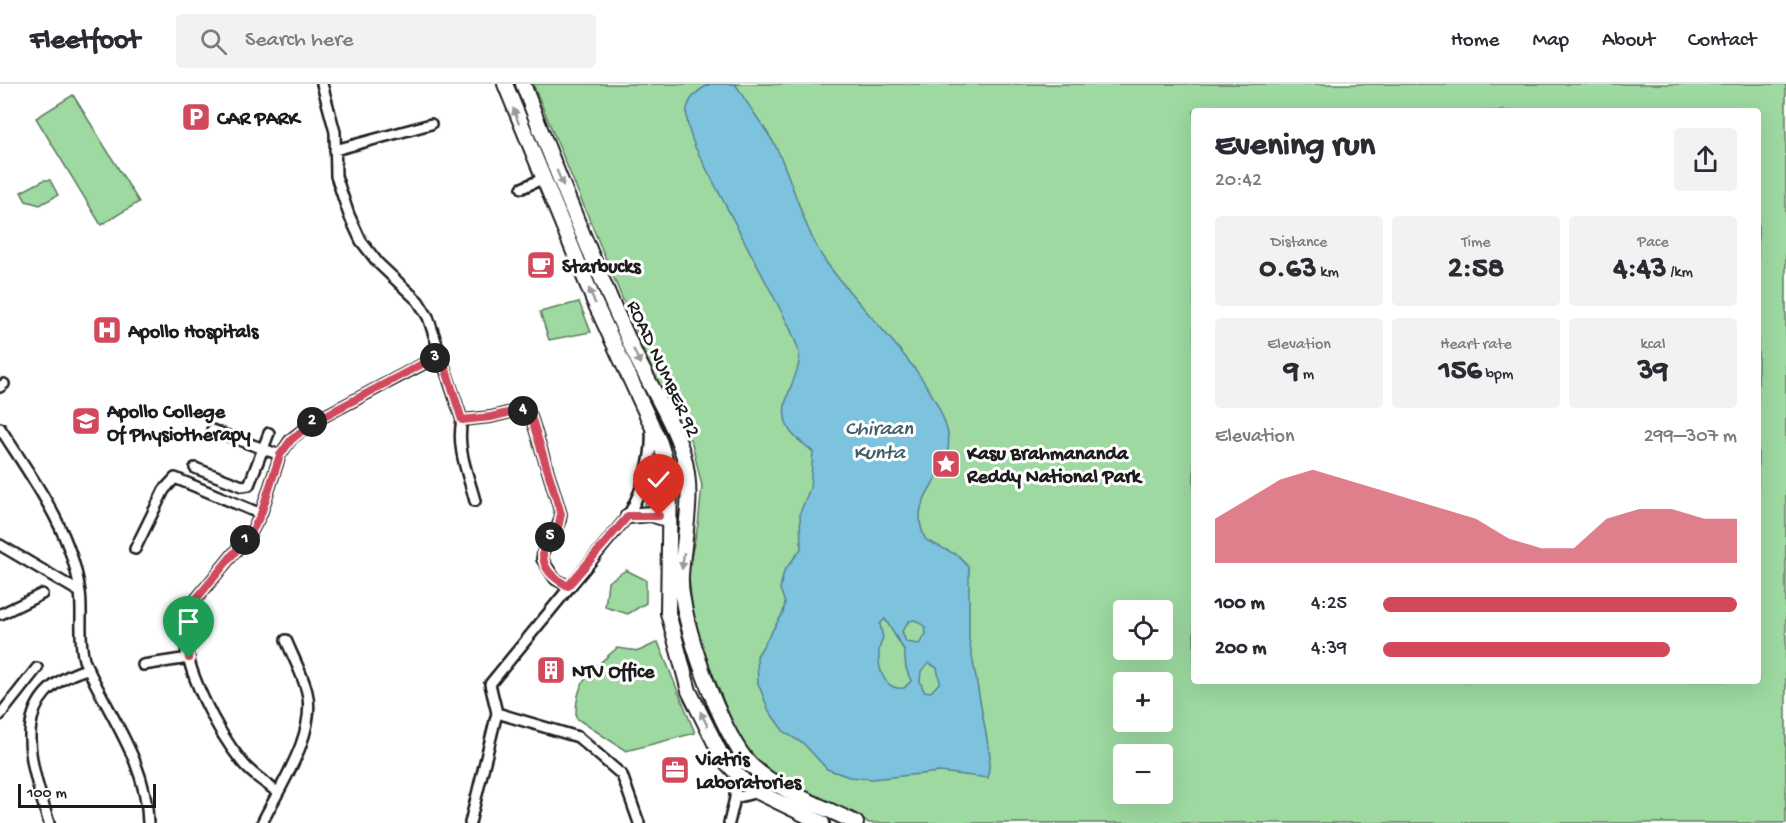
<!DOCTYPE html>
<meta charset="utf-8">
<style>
:root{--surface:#fff;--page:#f2f2f3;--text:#2b2b33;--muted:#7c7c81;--line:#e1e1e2;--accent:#d1495b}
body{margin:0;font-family:"Gochi Hand",sans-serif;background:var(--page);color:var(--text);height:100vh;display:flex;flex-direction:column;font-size:22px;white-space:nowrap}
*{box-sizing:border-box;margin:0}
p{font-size:20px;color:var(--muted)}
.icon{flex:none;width:33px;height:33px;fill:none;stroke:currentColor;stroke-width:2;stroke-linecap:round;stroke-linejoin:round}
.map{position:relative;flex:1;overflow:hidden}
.panel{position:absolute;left:1191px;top:24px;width:570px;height:576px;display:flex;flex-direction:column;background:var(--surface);border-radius:6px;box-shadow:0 6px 24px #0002}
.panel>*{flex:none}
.tools{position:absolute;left:1113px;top:516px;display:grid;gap:12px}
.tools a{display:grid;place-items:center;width:60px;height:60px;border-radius:6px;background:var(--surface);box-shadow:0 6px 24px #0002;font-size:30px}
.scale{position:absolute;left:18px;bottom:15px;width:138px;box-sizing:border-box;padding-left:6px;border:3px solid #1c1c1c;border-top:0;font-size:16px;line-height:21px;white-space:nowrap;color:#1c1c1c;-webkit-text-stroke:4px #fff;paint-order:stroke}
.pin{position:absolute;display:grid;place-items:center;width:51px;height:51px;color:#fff;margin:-62px -26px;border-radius:50% 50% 50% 0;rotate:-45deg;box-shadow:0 0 6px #0007}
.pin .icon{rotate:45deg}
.km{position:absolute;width:30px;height:30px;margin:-15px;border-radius:50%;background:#222;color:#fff;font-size:16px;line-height:30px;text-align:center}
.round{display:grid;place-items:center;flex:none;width:63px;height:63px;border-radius:6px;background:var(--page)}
.headline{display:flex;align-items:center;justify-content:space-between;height:102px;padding:0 24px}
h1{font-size:33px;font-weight:700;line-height:45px}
.metrics{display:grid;grid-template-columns:repeat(3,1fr);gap:9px;height:102px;padding:6px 24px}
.metrics div{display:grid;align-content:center;border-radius:6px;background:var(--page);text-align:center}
.metrics b{font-size:30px;font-weight:700}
.metrics small{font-size:16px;font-weight:400}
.metrics p{font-size:16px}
.chart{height:168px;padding:12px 24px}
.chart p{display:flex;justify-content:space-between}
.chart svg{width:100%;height:108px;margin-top:6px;fill:var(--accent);opacity:.7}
ul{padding:0 24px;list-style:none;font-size:20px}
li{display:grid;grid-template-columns:96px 72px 1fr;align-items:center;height:45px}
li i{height:15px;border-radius:8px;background:var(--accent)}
header{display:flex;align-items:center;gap:36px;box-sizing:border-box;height:84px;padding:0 30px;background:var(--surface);border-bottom:2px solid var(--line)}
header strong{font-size:28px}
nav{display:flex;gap:33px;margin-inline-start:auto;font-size:21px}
.search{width:420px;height:54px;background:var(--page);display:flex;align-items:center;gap:15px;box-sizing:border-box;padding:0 21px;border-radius:6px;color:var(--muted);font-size:22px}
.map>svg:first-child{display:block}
</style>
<header>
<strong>Fleetfoot</strong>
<div class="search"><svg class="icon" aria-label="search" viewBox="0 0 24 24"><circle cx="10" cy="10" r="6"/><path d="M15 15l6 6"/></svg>Search here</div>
<nav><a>Home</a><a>Map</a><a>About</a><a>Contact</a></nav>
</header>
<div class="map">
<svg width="1786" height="739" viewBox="0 0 1786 739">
<rect width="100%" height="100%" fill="#fff"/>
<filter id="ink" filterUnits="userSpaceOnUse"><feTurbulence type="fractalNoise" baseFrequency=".0167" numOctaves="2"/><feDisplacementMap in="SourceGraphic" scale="12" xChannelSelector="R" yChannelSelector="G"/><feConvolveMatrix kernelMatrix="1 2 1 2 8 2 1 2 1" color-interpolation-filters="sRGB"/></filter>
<g filter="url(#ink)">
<path fill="#9dd9a0" stroke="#5c7a5e" stroke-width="1.5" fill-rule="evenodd" d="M533,0h1253v739h-917l-99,-51 -19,-17 -14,-20 -33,-83 -11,-39 -5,-42 10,-46 4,-39 -10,-43 -37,-66zM1194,27h564v570h-564zM1124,526h38v40h-38zM1124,598h38v40h-38zM1124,670h38v40h-38z
M73,11l66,107 -38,23 -65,-107z
M44,96h6l8,15 -18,10 -14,-4 -5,-9z
M579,218l12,30 -42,8 -9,-28z
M659,371l6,36 -2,20 -20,-3 10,-20z
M626,486l20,10v23l-18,11 -23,-7 3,-25z
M658,558l37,91 -69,18 -50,-33c-1,-38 14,-46 41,-70l22,3z"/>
<path fill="#7dc3de" stroke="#568090" stroke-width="1.5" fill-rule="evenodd" d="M710,0h25l3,4c11,20 29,41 39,61 16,33 28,84 49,113 36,51 102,106 120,164 16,48 -45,67 -20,114l33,16 10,12v71l21,117 -2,22 -48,-6 -68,7 -23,-2 -22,-8 -23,-25 -20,-12 -15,-21 -11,-28 -1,-27 26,-43 2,-10 -5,-14 4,-18 17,-22 -1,-36 10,-25 3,-36c-9,-9 -22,-15 -26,-27 -9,-23 9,-42 12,-63 2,-12 -6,-25 -10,-36l-94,-179c-11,-27 -16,-48 15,-63zM885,535l19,31 2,18 5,13 -7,7c-25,3 -30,-33 -21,-50l-3,-14zM915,536l10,7 1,7 -7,10 -13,-2 -4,-11 7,-10zM929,579l8,5 3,14 -9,10 -7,-1 -4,-10 1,-10z"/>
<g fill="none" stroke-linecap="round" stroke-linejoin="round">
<g stroke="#1c1c1c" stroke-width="14">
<path id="minor" d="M322,0l13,48 1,44 13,39 12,26 17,22 40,38 10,16 34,103 29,-3 28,-7 12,6 30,98c-1,18 -18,26 -19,45l13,20 13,7
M335,66l96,-26
M522,104l20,-9
M0,303l4,-3
M462,336c-6,28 6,54 13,81
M0,344c32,50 72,103 80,164 3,23 -2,46 4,68 24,55 63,101 64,163
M212,346l68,25
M195,384l47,18 7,-1 20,-52
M0,461l80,47
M135,465l29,-59 11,-12 86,36
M1,530l41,-20
M143,581l46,-7
M497,629l81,24 44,38 17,48
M0,631l37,-47
M277,708c-11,-9 -26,-18 -35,-30 -25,-31 -58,-93 -58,-133 0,-10 4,-18 9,-26l59,-72 9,-17 19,-59 11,-16 22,-17 129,-68
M735,714l23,-6
M49,739c-19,-62 -44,-129 38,-154
M262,739c18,-37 55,-89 45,-131 -4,-17 -14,-35 -21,-52
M470,739l27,-110 -7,-29 138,-168c15,-28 25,-55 23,-87
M729,739l6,-25 1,-25"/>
</g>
<g stroke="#1c1c1c" stroke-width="18">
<path id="secondary" d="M505,0l89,217 66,142 10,32 -2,138 21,78 34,68 21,22 14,11 64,31
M523,0c34,90 71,180 111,268 15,33 38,67 49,102 12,41 1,79 -2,121 -3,40 41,165 72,192 28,25 69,39 103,56
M628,432l23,-2 18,6"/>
</g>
<use href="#minor" stroke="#fff" stroke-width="9"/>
<use href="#secondary" stroke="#fff" stroke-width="14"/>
</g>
<defs><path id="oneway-solid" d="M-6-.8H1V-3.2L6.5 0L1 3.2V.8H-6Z" transform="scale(1.5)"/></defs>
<g fill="#999">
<use href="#oneway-solid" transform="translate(516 32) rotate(-110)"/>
<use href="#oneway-solid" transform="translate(560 94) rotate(67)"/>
<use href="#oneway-solid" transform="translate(592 212) rotate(-113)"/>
<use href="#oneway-solid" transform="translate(637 273) rotate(65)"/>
<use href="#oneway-solid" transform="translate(683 477) rotate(97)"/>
<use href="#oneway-solid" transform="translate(704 635) rotate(-117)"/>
</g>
</g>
<g fill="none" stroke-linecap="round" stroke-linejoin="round" filter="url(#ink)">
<g stroke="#fff" stroke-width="12">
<path id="route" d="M189,574c-4,-21 -6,-36 4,-55l59,-72 9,-17 19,-59 11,-15 22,-18 128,-68 21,66 29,-3 28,-7 12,6 30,98 -3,14 -15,23c-1,18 10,27 25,35l60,-70h31"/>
</g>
<use href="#route" stroke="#d1495b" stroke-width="8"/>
</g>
<defs>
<g id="parking-square" transform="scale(1.5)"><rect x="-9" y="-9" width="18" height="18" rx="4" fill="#d1495b" stroke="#fff"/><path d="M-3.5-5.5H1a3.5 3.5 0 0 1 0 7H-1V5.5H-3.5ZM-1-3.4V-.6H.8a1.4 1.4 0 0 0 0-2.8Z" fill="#fff"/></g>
<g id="cafe-square" transform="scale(1.5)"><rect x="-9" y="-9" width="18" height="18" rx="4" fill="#d1495b" stroke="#fff"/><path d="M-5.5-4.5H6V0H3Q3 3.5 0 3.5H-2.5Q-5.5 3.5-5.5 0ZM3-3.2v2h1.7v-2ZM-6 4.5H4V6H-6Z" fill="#fff"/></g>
<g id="hospital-square" transform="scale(1.5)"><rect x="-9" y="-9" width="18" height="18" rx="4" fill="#d1495b" stroke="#fff"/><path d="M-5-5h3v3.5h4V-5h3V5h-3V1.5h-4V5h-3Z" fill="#fff"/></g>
<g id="university-square" transform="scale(1.5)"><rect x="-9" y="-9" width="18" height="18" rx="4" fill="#d1495b" stroke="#fff"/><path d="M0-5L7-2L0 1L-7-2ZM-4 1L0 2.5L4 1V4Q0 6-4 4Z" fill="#fff"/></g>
<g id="sight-square" transform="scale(1.5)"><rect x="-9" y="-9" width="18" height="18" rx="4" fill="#d1495b" stroke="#fff"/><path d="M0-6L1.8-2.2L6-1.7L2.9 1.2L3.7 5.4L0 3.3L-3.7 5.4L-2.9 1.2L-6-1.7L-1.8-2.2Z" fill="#fff"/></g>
<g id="building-square" transform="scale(1.5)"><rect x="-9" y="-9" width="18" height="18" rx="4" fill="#d1495b" stroke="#fff"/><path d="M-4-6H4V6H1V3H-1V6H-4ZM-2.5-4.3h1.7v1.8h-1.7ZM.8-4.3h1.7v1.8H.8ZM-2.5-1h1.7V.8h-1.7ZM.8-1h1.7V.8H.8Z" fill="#fff"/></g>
<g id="office-square" transform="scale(1.5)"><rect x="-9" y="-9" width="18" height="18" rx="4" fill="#d1495b" stroke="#fff"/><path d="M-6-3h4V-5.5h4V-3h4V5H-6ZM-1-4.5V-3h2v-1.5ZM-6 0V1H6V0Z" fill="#fff"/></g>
</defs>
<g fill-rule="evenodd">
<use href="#parking-square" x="196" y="33"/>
<use href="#cafe-square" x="541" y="181"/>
<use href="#hospital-square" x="107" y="246"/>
<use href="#university-square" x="86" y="337"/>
<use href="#sight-square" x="946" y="380"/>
<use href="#building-square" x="551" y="586"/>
<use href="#office-square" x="675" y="686"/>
</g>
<g text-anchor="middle" stroke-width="6" stroke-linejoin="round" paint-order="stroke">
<g font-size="20" font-weight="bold" fill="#1c1c1c" stroke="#fff" text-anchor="start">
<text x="217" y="40">CAR PARK</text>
<text x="562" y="188">Starbucks</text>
<text x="128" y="253">Apollo Hospitals</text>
<text x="107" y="333">Apollo College<tspan x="107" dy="23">Of Physiotherapy</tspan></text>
<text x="967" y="375">Kasu Brahmananda<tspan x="967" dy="23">Reddy National Park</tspan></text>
<text x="572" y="593">NTV Office</text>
<text x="696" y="681">Viatris<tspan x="696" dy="23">Laboratories</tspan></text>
</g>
<g font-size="20" fill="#1c1c1c" stroke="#fff">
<text transform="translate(665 284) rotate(65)" y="7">ROAD NUMBER 92</text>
</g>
<g font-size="21" font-style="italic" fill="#435f6a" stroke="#fff">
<text x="879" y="350">Chiraan<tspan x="879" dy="24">Kunta</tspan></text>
</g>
</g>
</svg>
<div class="tools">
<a><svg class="icon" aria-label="locate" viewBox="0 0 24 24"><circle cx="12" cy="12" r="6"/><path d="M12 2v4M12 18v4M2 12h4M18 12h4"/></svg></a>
<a>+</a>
<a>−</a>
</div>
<div class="scale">100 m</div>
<div class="pin" style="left:189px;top:574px;background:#1e9e55"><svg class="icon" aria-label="arrive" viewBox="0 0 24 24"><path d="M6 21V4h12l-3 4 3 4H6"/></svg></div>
<div class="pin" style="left:659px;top:432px;background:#d93025"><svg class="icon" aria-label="check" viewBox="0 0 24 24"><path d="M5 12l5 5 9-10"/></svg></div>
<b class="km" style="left:245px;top:456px">1</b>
<b class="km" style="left:312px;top:338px">2</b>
<b class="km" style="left:435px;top:274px">3</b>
<b class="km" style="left:523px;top:327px">4</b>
<b class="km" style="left:550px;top:453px">5</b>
<section class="panel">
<div class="headline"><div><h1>Evening run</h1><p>20:42</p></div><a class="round"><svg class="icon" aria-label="share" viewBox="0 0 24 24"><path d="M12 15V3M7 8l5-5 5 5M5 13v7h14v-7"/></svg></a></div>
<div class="metrics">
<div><p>Distance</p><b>0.63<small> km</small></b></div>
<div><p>Time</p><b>2:58</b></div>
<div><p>Pace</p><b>4:43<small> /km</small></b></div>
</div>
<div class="metrics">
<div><p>Elevation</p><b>9<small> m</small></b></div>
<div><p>Heart rate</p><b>156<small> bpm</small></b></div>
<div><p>kcal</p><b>39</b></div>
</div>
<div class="chart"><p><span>Elevation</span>299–307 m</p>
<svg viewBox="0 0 160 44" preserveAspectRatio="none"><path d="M0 44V26L10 18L20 10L30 6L40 10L50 14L60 18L70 22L80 26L90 34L100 38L110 38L120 26L130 22L140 22L150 26L160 26V44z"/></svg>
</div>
<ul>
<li><b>100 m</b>4:25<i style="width:100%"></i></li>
<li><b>200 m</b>4:39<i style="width:81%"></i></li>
</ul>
</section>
</div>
